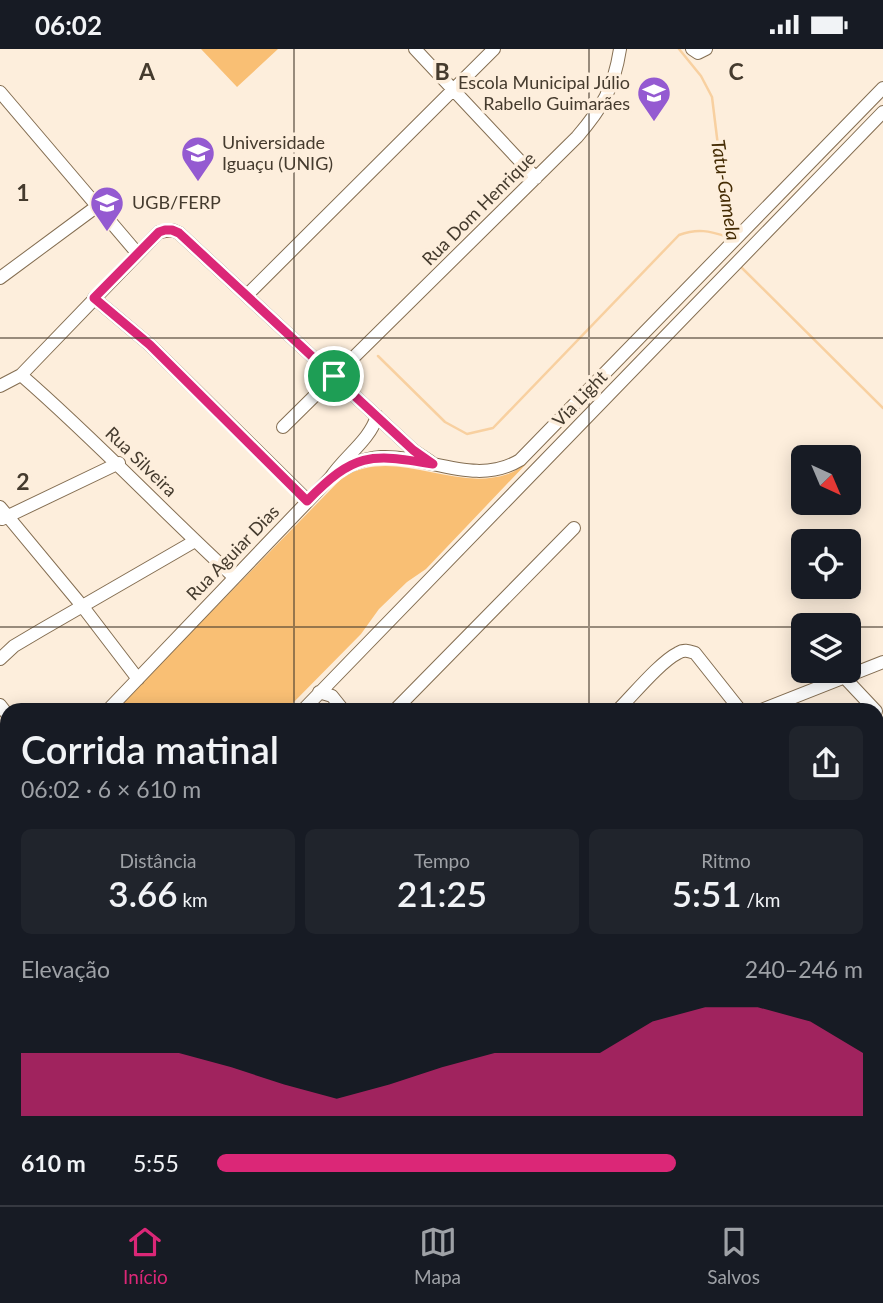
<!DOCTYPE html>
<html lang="pt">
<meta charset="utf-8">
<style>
:root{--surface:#171b24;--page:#20242c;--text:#f1f3f6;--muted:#9ea1a6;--line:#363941;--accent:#db2777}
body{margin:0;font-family:Lato,sans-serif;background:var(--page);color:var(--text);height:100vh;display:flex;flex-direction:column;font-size:26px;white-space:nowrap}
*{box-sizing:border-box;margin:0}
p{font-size:23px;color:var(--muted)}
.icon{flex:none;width:38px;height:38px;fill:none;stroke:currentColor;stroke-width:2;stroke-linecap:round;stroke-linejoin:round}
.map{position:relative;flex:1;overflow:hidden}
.panel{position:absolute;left:0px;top:654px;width:884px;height:502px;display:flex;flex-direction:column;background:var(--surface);border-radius:21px 21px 0 0;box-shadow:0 4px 18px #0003}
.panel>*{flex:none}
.needle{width:46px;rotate:136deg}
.buttons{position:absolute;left:791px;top:396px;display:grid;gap:14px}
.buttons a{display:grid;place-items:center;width:70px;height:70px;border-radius:10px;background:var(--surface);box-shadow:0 4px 18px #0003;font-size:35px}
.pin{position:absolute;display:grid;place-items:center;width:60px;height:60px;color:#fff;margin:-30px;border:4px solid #fff;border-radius:50%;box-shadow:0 2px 7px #0007}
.round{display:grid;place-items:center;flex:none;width:74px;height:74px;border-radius:10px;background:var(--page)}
.headline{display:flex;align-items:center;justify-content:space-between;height:119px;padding:0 21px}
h1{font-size:38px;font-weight:600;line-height:52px}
.stats{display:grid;grid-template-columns:repeat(3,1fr);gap:10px;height:119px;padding:7px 21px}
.stats div{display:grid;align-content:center;border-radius:10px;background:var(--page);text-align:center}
.stats b{font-size:35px;font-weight:600}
.stats small{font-size:19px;font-weight:400}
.stats p{font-size:19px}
.chart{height:196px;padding:14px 21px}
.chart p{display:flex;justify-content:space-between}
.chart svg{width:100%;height:126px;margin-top:7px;fill:var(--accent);opacity:.7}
ul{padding:0 21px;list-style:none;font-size:23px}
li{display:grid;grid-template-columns:112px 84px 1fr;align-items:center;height:52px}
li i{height:18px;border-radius:9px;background:var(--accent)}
.status{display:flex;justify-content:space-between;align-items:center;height:49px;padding:0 35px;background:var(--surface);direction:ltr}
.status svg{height:19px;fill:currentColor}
.dock{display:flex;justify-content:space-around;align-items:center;height:98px;border-top:2px solid var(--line);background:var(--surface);font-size:19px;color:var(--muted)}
.dock a{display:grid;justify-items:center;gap:4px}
.dock .on{color:var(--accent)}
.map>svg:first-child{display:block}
</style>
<div class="status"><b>06:02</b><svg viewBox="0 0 49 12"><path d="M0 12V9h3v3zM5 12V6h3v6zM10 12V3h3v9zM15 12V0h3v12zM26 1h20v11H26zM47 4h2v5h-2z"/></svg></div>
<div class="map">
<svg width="883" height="1156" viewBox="0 0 883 1156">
<rect width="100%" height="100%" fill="#fdeedc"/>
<path fill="#f9bf74" d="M201,0h77l-41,38z
M527,414l-101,106 -19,13 -28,27 -18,25 -75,76 -172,1 229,-234c53,-31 110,16 165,-3 6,-2 13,-7 19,-11z
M7,769v194l-7,7v-194z"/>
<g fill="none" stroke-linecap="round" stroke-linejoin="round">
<path stroke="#f8d0a0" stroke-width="2.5" d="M679,0l22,27 11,21 14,114 6,26
M740,217l143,142
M378,307l67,66 22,12 26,-6 186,-193c19,-7 30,-4 49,2l2,4"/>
<g stroke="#846e52" stroke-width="14">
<path id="minor" d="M415,0l121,129
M692,0l6,4 8,-4
M0,43l138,162
M0,229l96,-71
M247,246l247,-246
M94,249l56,47 157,155
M21,326c74,64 141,136 213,202
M0,337l21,-11 138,-143 13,-2 7,3 234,217 18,12
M283,378l294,-290c25,-29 37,-49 43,-88
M331,428c15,-10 31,-19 50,-20 46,-2 95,30 139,3l363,-372
M0,458l83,100 55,72
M2,470l117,-56
M0,610l14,-13 27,-16 154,-89
M844,628l32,34
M319,643l13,4 12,15
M0,656l7,9
M107,662l224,-234c14,-21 39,-37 46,-61
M302,662l581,-599
M394,662l180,-183
M617,662c16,-16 43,-49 61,-58 6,-4 11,-2 17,0l46,58
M759,662l124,-49
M877,748l6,6
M0,770l7,-7
M877,900l6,6
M877,939l6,-2
M0,982l7,-7
M0,1009l7,-7
M185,1150l6,6
M332,1150l6,6
M450,1150l6,6
M21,1156l6,-6
M170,1156l6,-6"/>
</g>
<g stroke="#b99971" stroke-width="18">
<path id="major" d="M877,1056l6,-2
M877,1117l6,-3
M582,1156l18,-6
M765,1156l18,-6"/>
</g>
<use href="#minor" stroke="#fff" stroke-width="12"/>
<use href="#major" stroke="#fae0bf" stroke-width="16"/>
<g stroke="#766b5c" stroke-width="5">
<path id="rail" d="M877,1087l6,-2
M660,1156l18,-6
M681,1156l17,-6"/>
</g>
<use href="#rail" stroke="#fdeedc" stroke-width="2.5" stroke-dasharray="8" stroke-linecap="butt"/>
</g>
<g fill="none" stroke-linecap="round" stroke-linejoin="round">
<g stroke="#fff" stroke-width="14">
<path id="route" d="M165,181h7l7,3 234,217 20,14c-64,-11 -79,-11 -126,37l-157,-156 -56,-47 65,-66z"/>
</g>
<use href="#route" stroke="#db2777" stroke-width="9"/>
</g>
<path fill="none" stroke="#453b2e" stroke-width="2" stroke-opacity="0.55" d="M294,0v662M589,0v662M0,289h883M0,578h803M849,578h34M0,867h7M877,867h6M294,1150v6M589,1150v6"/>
<defs>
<g id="school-pin" transform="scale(1.75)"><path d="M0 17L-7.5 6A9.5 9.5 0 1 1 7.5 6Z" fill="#945ad1" stroke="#fdeedc"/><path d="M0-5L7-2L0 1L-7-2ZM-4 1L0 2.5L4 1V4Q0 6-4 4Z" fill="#fff"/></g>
<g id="university-pin" transform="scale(1.75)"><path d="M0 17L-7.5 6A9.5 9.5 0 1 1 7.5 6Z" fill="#945ad1" stroke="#fdeedc"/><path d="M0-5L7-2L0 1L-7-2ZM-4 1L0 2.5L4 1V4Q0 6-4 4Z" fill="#fff"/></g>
</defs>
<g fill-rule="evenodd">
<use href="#school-pin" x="654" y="44"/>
<use href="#university-pin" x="198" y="104"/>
<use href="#university-pin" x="107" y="154"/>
</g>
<g text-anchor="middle" stroke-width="7" stroke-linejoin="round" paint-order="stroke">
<g font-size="18" fill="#453b2e" stroke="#fdeedc" text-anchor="start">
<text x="630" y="40" text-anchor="end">Escola Municipal Júlio<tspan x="630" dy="21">Rabello Guimarães</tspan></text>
<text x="222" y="100">Universidade<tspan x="222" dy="21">Iguaçu (UNIG)</tspan></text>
<text x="132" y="160">UGB/FERP</text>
</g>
<g font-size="18" fill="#453b2e" stroke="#fdeedc">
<text transform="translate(479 160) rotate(-45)" y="6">Rua Dom Henrique</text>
<text transform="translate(580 350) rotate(-46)" y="6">Via Light</text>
<text transform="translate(141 413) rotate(44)" y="6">Rua Silveira</text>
<text transform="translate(233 504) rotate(-46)" y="6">Rua Aguiar Dias</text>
</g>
<g font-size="19" font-style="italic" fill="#452c04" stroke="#fdeedc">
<text transform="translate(726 141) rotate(81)" y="7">Tatu-Gamela</text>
</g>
</g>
<g font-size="23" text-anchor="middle" font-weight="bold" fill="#453b2e" stroke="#fdeedc" stroke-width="7" stroke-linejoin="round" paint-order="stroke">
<text x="147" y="31">A</text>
<text x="442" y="31">B</text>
<text x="736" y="31">C</text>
<text x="23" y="152">1</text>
<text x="23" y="441">2</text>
</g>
</svg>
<div class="buttons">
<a><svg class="needle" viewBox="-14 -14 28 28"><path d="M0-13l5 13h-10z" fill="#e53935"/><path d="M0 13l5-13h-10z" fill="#9ea1a6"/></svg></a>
<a><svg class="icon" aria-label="locate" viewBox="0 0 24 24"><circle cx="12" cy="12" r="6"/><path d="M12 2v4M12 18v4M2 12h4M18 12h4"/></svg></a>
<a><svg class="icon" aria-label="layers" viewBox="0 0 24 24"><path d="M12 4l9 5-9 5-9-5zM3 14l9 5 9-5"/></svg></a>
</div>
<div class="pin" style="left:334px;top:327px;background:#1e9e55"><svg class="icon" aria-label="arrive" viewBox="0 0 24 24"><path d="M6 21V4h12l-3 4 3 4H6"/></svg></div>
<section class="panel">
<div class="headline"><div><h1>Corrida matinal</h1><p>06:02 · 6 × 610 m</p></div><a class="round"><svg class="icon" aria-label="share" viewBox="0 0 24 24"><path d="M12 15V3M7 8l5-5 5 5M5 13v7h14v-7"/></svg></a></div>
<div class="stats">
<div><p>Distância</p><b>3.66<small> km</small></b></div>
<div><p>Tempo</p><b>21:25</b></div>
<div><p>Ritmo</p><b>5:51<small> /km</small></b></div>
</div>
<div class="chart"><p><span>Elevação</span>240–246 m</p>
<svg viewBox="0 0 160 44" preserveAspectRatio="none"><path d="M0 44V22L10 22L20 22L30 22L40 27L50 33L60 38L70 33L80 27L90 22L100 22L110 22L120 11L130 6L140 6L150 11L160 22V44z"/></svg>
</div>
<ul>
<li><b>610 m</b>5:55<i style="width:71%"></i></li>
</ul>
</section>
</div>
<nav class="dock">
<a class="on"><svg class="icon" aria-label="home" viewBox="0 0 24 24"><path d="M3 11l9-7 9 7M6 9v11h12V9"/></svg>Início</a>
<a><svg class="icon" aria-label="map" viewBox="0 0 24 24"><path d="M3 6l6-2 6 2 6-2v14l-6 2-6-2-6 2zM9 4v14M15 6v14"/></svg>Mapa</a>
<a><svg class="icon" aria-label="saved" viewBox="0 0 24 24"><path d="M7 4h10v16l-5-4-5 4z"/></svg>Salvos</a>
</nav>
